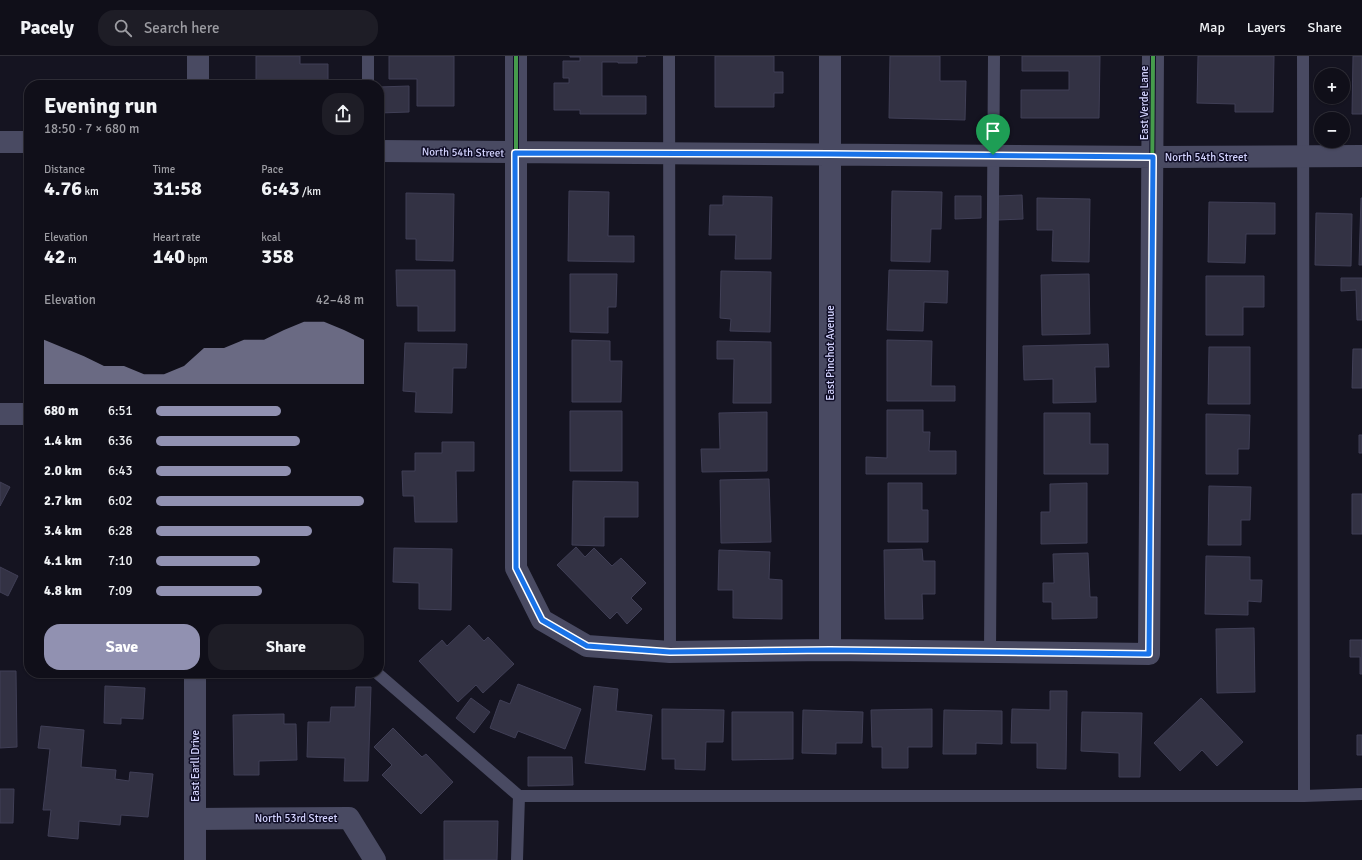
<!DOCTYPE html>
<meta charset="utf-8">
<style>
:root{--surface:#100f19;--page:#1e1d26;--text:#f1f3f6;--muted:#9c9ca2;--line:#302f38;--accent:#9191b1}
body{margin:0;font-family:Signika,sans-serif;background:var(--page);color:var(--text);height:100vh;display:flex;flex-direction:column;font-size:15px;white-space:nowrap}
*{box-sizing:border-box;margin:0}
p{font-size:13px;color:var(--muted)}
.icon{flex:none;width:22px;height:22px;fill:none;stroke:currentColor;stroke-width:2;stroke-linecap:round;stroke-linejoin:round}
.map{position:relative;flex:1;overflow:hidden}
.panel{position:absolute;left:24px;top:24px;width:360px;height:598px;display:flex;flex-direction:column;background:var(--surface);border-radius:16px;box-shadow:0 1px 3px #0004,0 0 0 1px var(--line)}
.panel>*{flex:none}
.controls{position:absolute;left:1314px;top:12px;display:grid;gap:8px}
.controls a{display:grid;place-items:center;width:36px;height:36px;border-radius:50%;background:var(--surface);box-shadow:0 1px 3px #0004,0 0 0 1px var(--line);font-size:20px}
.pin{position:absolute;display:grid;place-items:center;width:34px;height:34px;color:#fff;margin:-41px -17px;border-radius:50% 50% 50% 0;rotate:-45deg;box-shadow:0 0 4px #0007}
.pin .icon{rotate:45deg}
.round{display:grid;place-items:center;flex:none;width:42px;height:42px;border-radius:16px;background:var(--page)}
.summary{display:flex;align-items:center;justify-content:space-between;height:68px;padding:0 20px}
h1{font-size:22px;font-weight:800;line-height:30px}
.stats{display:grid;grid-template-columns:repeat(3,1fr);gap:6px;height:68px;padding:4px 20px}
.stats div{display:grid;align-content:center}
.stats b{font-size:20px;font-weight:800}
.stats small{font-size:11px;font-weight:400}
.stats p{font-size:11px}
.chart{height:112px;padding:8px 20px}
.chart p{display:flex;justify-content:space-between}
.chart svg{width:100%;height:72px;margin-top:4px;fill:var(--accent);opacity:.7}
.cta{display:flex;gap:8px;margin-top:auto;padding:8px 20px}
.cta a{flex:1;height:46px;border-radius:16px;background:var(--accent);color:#fff;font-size:16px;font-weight:800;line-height:46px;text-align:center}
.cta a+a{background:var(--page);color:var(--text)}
ul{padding:0 20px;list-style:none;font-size:13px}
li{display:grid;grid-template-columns:64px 48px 1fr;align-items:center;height:30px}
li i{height:10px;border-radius:5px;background:var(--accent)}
header{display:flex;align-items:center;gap:24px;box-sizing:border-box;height:56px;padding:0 20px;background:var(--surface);border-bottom:1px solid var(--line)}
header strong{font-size:19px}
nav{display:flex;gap:22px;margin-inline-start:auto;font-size:14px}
.search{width:280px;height:36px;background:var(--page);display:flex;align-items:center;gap:10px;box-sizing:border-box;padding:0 14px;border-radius:16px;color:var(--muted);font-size:15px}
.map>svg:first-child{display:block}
</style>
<header>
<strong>Pacely</strong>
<div class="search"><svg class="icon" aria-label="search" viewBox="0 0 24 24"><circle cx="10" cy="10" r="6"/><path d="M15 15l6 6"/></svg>Search here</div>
<nav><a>Map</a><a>Layers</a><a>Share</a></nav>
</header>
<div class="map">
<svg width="1362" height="804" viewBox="0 0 1362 804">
<rect width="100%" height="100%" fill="#151421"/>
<path fill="#333244" stroke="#403f56" d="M256,0h44v8h28v21h-72z
M389,0h65v50h-37v-27h-28z
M570,0h76h-9v7h-19v-1h-16v34h44v18h-66v-4h-26v-27h15v-5h-6v-17h17v-4h-10z
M715,0h59v16h9v21h-9v14h-59z
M890,0h50v25h26l-1,39 -76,-2z
M1022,0h78l-1,62h-78v-28h48v-19h-47z
M1198,0h76l-1,56h-38v-8l-38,-1z
M1353,0h9v58h-10z
M409,30v26l-30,1v-26z
M569,135l40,1 -1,44h26v26l-66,-1z
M892,135l50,1 -1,37h-10l-1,33 -39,-1z
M406,137l48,1 -1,67 -37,-1v-21h-10z
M1022,139l1,24 -25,1v-24z
M723,140l49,1 -1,62h-36l1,-24h-27l1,-30h13z
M955,140h26v22l-26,1z
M1037,142l53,1 -1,63 -37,-1 1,-31h-16z
M1361,142h1v67h-3z
M1209,146l66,1v31h-29l-1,29 -37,-1z
M1316,157l36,1 -1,52 -36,-1z
M396,214h59v61h-37v-25h-21z
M889,214l59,1 -1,32 -23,-1 -1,29 -36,-1z
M721,215l50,1 -1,60 -40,-1 1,-12 -11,-1z
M570,218h47l-1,33h-8v26l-38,-1z
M1089,218l1,60 -48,1 -1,-60z
M1206,220h58v31h-21v28h-37z
M1341,222h21v42h-5l-1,-30 -15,1z
M572,284l38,1v20h12l-1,41h-49z
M887,284l45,1 -1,45h24v15h-68z
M717,285l54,1v61h-38l1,-44h-17z
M405,287l62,1 -1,24h-13l-1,45 -37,-1 1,-20 -13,-1z
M1108,288l1,23h-14l1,35 -43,1v-24l-29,1 -1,-34z
M1209,291h41v57h-42z
M1353,293h9v39h-10z
M887,354h36v22h7l-1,19h27v23h-90v-17l21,1z
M570,355h52v60h-52z
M767,356v59l-65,1 -1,-23h19l-1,-36z
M1044,357h46v31h18v30h-64z
M1206,358l44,1 -1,34h-11v25h-32z
M1359,379h3v18h-3z
M442,386h32v29h-18l1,51h-42l-1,-26h-11l-1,-25h13v-18h27z
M769,423l2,63 -50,1 -1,-63z
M573,425l65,1v35h-34v29l-32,-1z
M0,426l10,5 -10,19z
M888,427h34v27h6v32h-40z
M1087,427v60l-46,1v-32h9v-28z
M1209,430l42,1 -1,33h-9v25h-33z
M1352,438h10v40h-10z
M576,491l9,10 9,-9 18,18 9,-8 25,25 -15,15 11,11 -15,15 -10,-12 -7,7 -53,-54z
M394,492l58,1 -1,61 -32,-1v-26l-26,-1z
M922,493l1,12h12v33h-13l1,25h-38l-1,-69z
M719,494l51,2 -1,27 13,1v39l-49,-1v-28h-15z
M1088,497l2,44h7v21l-45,1v-17h-9v-19h11l-1,-29z
M1206,500l44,1v23h12l-1,22 -13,-1v14l-43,-1z
M0,511l18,9 -10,20 -8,-4z
M469,569l15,16 4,-4 26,27 -31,29 -7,-8 -18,17 -39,-41 23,-21 5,6z
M1254,572l1,64 -38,1 -1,-64z
M1350,584h12v34h-2v-17h-10z
M0,615h16l1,76 -17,1z
M518,628l63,25 -16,40 -47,-18 -3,7 -25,-10 10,-28 10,4z
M105,630l40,2 -2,31 -22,-1v6l-17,-1z
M594,630l24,3 -2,22 36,4 -7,55 -60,-7z
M356,631h15l-3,94h-24l1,-23 -38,-1 1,-35h22l1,-15h24z
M1050,635h17l-1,78 -29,-1v-25h-26l1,-34 38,1z
M471,642l19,14 -16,21 -18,-15z
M1201,642l42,44 -26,24 -15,-16 -22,21 -26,-28z
M662,653l62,1 -1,32h-17l-1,28 -30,-1v-10h-13z
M932,653v38h-24v21h-26v-21h-10l-1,-37z
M803,654l60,2 -1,31h-26v11l-34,-1z
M944,654l58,1v33l-26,-1v11h-33z
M732,656h61v47l-61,1z
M1082,656l60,1 -2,64h-21v-24l-38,-2z
M284,658v10h12l1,36 -38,1v14h-25l-1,-60z
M41,670l43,4 -3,37 35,3 -1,9 14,2 1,-9 23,2 -5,43 -27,-2 -1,10 -41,-4 -1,18 -30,-3 3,-26h-8l7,-61 -12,-1z
M393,672l29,29 4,-3 27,28 -32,32 -39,-39 10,-10 -18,-18z
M1357,679h5v20h-5z
M528,701h44l1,28 -45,1z
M0,733h14l-1,34h-13z
M444,765h54l-1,39h-53z"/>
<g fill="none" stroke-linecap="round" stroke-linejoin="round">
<path stroke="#494a62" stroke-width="12" d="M669,0l1,596
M1303,0l1,740
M368,29v-29
M990,596l4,-596
M377,617l142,123 -2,64
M519,740h785l58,-2"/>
<path stroke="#494a62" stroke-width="22" d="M516,0v512l26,52 45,26 83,6 160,-2 319,4 4,-598
M0,86h29
M379,95l774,6 209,-1
M0,358h29
M830,594v-594
M195,763l154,-1 26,42"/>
<path stroke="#494a62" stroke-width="22" d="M198,29v-29
M195,804v-187"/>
<g stroke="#100e27" stroke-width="6">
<path id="cycleway" d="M516,0v512l26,52 45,26 83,6 160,-2 319,4 4,-598"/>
</g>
<use href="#cycleway" stroke="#469c4c" stroke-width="4"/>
</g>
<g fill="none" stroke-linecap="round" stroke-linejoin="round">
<g stroke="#fff" stroke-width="8">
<path id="route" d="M515,97l315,1 323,3 -4,497 -319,-4 -160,2 -83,-6 -45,-26 -26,-52z"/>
</g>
<use href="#route" stroke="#1a73e8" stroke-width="5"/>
</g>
<g text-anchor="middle" stroke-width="3" stroke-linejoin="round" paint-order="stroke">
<g font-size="11" fill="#d4d4ff" stroke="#100e27">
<text transform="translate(1144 47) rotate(-90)" y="4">East Verde Lane</text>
<text transform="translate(463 96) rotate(1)" y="4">North 54th Street</text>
<text x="1206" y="105">North 54th Street</text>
<text transform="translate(830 297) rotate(-90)" y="4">East Pinchot Avenue</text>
<text transform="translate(195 710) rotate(-90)" y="4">East Earll Drive</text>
<text x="296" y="766">North 53rd Street</text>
</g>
</g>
</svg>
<div class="controls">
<a>+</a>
<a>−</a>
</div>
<div class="pin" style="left:993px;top:99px;background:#1e9e55"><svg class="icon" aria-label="arrive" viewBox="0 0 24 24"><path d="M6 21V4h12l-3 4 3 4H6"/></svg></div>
<section class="panel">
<div class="summary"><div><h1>Evening run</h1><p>18:50 · 7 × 680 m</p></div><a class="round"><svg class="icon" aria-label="share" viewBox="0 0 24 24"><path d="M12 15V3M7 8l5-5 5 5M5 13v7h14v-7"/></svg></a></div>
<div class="stats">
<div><p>Distance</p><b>4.76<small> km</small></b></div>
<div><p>Time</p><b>31:58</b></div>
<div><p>Pace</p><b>6:43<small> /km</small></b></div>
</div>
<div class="stats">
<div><p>Elevation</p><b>42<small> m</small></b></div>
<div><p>Heart rate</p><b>140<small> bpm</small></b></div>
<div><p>kcal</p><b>358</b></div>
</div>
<div class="chart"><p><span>Elevation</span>42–48 m</p>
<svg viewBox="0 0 160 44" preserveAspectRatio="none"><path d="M0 44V17L10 22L20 27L30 33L40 33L50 38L60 38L70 33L80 22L90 22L100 17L110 17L120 11L130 6L140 6L150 11L160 17V44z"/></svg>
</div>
<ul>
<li><b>680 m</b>6:51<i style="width:60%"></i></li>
<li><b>1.4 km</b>6:36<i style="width:69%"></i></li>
<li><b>2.0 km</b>6:43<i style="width:65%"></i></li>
<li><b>2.7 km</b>6:02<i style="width:100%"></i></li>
<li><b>3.4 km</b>6:28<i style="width:75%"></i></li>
<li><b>4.1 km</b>7:10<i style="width:50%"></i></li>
<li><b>4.8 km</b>7:09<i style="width:51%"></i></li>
</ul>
<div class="cta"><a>Save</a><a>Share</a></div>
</section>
</div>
